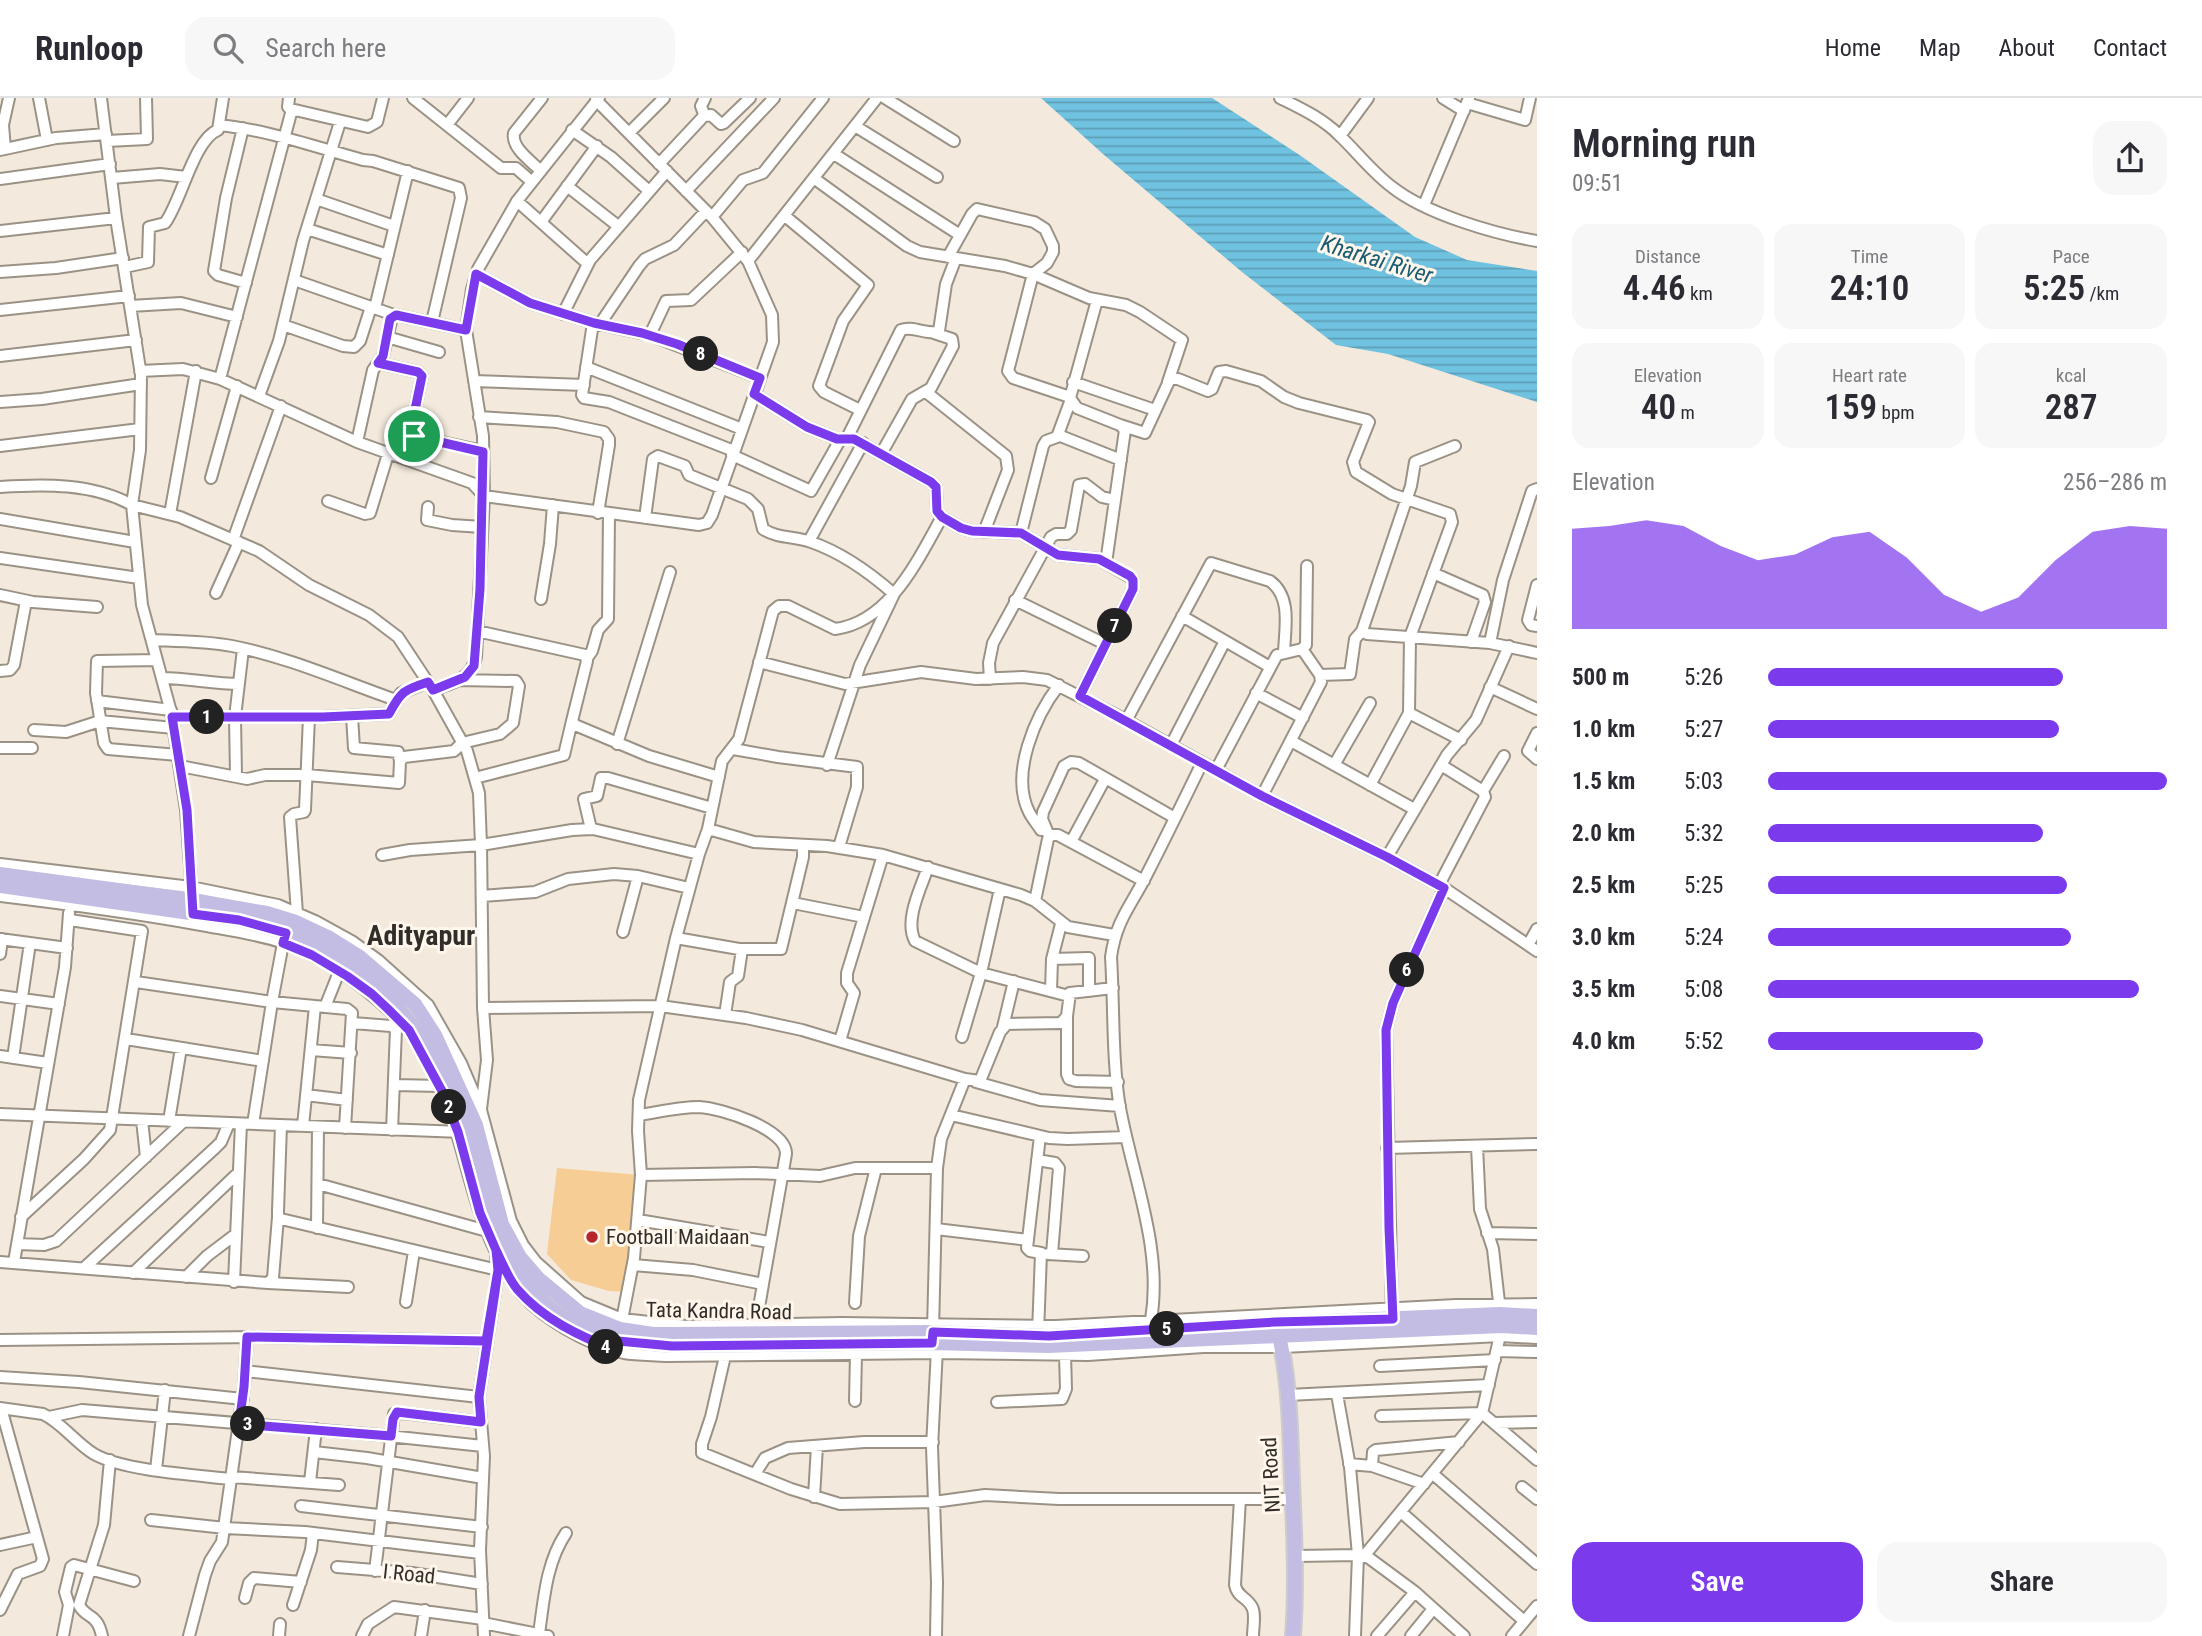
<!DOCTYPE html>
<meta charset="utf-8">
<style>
:root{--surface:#fff;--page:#f7f7f7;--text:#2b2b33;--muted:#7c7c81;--line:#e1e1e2;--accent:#7c3aed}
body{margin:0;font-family:"Roboto Condensed",sans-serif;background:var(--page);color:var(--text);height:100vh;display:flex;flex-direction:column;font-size:26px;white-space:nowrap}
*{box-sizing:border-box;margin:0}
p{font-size:23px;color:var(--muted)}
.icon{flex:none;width:38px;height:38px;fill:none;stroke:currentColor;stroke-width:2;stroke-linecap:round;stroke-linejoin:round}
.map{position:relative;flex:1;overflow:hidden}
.details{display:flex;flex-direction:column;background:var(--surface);width:665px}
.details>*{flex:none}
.pin{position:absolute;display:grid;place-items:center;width:60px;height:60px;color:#fff;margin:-30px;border:4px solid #fff;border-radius:50%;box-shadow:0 2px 7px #0007}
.km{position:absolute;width:35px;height:35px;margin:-18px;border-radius:50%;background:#222;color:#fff;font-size:19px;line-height:35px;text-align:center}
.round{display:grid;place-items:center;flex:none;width:74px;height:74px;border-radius:21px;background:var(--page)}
.headline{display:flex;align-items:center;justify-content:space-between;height:119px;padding:0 35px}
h1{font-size:38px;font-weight:600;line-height:52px}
.stats{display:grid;grid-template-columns:repeat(3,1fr);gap:10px;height:119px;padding:7px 35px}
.stats div{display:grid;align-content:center;border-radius:18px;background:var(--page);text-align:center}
.stats b{font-size:35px;font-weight:600}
.stats small{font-size:19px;font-weight:400}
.stats p{font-size:19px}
.chart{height:196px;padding:14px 35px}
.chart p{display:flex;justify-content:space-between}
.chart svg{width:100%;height:126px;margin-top:7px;fill:var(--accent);opacity:.7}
.action{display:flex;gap:14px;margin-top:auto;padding:14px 35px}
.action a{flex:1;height:80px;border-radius:21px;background:var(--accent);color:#fff;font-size:28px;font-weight:600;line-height:80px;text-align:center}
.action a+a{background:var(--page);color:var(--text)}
ul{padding:0 35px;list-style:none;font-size:23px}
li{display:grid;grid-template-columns:112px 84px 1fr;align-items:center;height:52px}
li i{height:18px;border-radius:9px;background:var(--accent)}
header{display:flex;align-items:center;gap:42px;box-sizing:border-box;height:98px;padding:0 35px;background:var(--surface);border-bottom:2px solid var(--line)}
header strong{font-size:33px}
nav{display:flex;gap:38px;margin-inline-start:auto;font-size:24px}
.search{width:490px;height:63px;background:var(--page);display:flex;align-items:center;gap:18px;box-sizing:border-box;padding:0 24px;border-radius:21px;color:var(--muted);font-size:26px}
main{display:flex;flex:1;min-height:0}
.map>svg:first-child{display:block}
</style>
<header>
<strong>Runloop</strong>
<div class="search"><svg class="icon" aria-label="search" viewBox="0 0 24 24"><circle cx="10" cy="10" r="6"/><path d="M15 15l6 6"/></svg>Search here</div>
<nav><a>Home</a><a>Map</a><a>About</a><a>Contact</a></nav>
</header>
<main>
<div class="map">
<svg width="1537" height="1538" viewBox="0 0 1537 1538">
<defs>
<pattern id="water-rules" width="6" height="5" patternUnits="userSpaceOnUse" patternTransform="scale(1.75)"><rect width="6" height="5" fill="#70c2e1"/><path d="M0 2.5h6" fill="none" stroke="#5d9eb6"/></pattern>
</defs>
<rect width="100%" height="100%" fill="#f3e9dc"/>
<path fill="#f7cd96" d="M557,1070l84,7 -13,117 -19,-1 -38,-11 -24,-26z"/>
<path fill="url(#water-rules)" d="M1041,0h171l89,58 114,81 52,23 70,11v131l-149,-48 -52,-9 -94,-73 -139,-118z"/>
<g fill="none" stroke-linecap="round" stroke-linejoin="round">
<g stroke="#9b9286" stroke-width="14">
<path id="minor" d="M39,0l8,42
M101,0l15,120 25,157 -1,75 -8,55 48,12 79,34 50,34 60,30 29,22 35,53 34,61 12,42 2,52 91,-15 21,-1 106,25 9,-25 46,13 73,4 56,9 138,40 14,6 33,26 46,8
M289,0l-1,9 5,4
M413,0l88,70h15l16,14
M885,0l69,43
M1280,0c20,10 42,20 59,37 18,17 33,37 53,52 34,27 103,47 145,54
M1443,0l21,13
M1467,5l58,17 5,-22
M703,18l8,-1 10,9 3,-1 26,-25
M219,27c49,5 96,22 144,35l10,1 86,27 2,10 -29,124
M447,27l21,-27
M855,28l82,51
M243,30l-17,70 -12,73 4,4 28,8
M572,32l39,27 38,34
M629,35l35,-35
M1340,38l28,-38
M107,43l40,-2 -1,-41
M5,51l-2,-24 6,-27
M0,52l56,-12 50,-4
M834,56l126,81
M659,66l43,-46 2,-4 -3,-8 4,-8
M541,73c-10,-10 -30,-23 -27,-38l28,-35
M112,80l48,-4 26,3
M0,81l110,-15
M815,81l92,67 13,6 85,14 28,8 56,24 37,7 14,7 42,28 -14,42
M567,88l51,40
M686,93l88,-93
M316,101l78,27
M517,103l71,63
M1424,107l45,-107
M785,118l83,69 -25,36 -24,65 5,6 36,18
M712,119l31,-37 20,-7 60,-75
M541,124l56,-76
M307,131l81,26
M0,133l116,-13
M948,159l24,-43 5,-5 57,13 11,7 8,17v6l-6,11 -14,11 -25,97 5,7 57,19
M748,163l129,-163
M125,169l23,-5 1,-35 16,-4c16,-21 29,-84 53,-93l5,-32
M0,174l56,-4 67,-10
M476,176l54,29 64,20 56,12 110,43
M294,182l100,35
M1097,202l-27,98 7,10 43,17 5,5 -19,133
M130,208l51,-3 56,14
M375,210l33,-137
M0,212l129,-14
M563,216l27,-54 77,-89
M593,225l-11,72 2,3 25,4 125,49
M600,226l39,-58 6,-7 29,-14 32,-34
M283,227l60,21 11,1 6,-6 11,-34
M650,237l16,-34 25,-1 51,-48
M387,239l52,15
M0,258l136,-16
M378,265l40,9 4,4 -11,53 3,7 69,15
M586,269l156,62
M140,273l43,-2 37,10 137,63 115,41 12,13 215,29 8,-2 5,-8 61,-173 -1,-27 -24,-54 -36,-44 -116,-117
M220,281l71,-266 4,-3 73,17 9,-5 6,-24
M474,283l110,4
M1073,284l82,28
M926,294l80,64 2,14 -24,62
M754,296l53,33 30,12h17l77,43 5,5 1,24 5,6 19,11 11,3 49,2 37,22 41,4 31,18 3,3v9l-53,107
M259,298l20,-55 24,-100 37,-119
M0,304l42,-3 99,-15
M479,319l78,5 47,10 5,7v6l-11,68
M1120,327l25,8 25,-54h8l30,12 4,-2 7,-17 7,-1 35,10 23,16 15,6 68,17 2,2 -16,40 3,10 36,22 58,20 2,8 -42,115 -1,76 -39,72
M1058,337l63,25
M847,340l54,-108c13,-5 26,6 38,1l7,-47 10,-26
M357,344l16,-72 10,-14 9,-39 4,-2 70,15
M0,348l140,-17
M1455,348l-40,16 -4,24 -49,145 5,3 123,9 47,10
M881,356l31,-55 19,-11 22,-42 -1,-7 -18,-6
M732,357l79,36 29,-51
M211,380l26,-92
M0,389c44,-3 93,-4 132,18l10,100 29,107 15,98 6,83
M328,403l37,13 5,-1 18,-59
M428,409l-1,13 25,5 30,2
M170,416l26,-143
M645,420l8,-59 5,-3 27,10 4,9 59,24 10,10 5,20c15,10 32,7 48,13 32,11 58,30 83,52l-34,71 -33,100
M0,421l135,23
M1021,435l22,-87 3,-5 11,-4 13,-35
M233,442l48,-134
M809,443l54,-98
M0,460l139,20
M1433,475l50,22 2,7 -14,40
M1537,487l-9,35 3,5 6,1
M216,495l23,-51
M0,497l33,7 64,5
M541,501l9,-55 3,-39
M1015,502l90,44
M1182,518l88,51
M477,533l108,24 2,6 -15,60 3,4 74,31 70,21
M152,542c26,1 54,1 80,6 56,11 110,35 164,54
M1490,545l13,-63 29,-89 5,-2
M587,560l5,-7 6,-21 10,-11 1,-105
M157,562l-60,1 -1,32 8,50 4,6 70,6
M759,564l86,22 76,-12 55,7 47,-2 24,3 73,37 142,79 125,61 57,31 93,63
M0,573l10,-1 4,-5 12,-64
M1320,577l30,-1 5,-35 7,-8
M162,580c26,0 51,6 77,6
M990,581l-1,-16 4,-20 58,-106 5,-3h11l4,-4 8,-45 6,-1 17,13 13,3
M1490,589l47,22
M433,592c19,-7 38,-10 43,-33l8,-161 -1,-60 -17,-106 6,-41 6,-20 39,-68 82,-103
M1256,595l47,25
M97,603l74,9
M1409,615l52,27
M352,618l2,32 44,4 2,9
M172,619h151l64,-3h2l12,-21 27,-11
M1126,623l85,-158 59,18c22,16 15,47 14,71
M34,632l32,2 34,-11 74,7
M1537,635l-9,18 9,8
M1291,643l123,68
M617,646l53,-172
M1171,647l54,-104
M0,650h32
M733,651l45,8 79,10v20l-18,60
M1334,667l36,-62
M180,668l67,13 18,-4h42l92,8 1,-22 4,-4 50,-6 8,-8 38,-9 13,-11 6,-37 -3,-5 -57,-1
M1216,672l61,-115 25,-6 4,-4 1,-79
M236,678l-1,-59 8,-68
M475,680l89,-23 8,-34
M1483,693l21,-35
M1262,698l59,-114 -1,-7 -18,-26
M591,731l-7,-30 13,-3 4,-18h7l104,30
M708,731l14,-68 17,-22 34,-128 6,-5h9l47,23c55,-7 83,-70 107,-112
M1041,732c-4,-6 -9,-12 -12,-18 -19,-38 6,-96 30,-127
M1049,738l-7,-17 1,-7 21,-46 7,-4 8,1 96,55
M1071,744l34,-63
M382,757l28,-5 71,-5 2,163 4,52 -6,49
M1387,759l60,-102 29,-35 33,-74
M0,766l191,23 87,18 37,16 38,21 25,18 50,45 33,58 20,47 30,111 12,24 13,17 45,40 41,17 64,7 156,-3 214,3 400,-21 81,-1
M928,769c-7,21 -24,53 -13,74l66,32 88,23
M1439,787l46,-88 -2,-6 -42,-26
M0,798c67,8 134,17 201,29 27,5 57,9 83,18 47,17 88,49 122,84
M482,798l53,-4 33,-13 46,-5 24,2 51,12
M1035,803l13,-62 3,-4h7l86,46
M793,805l71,14
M297,815l-7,-96 4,-3 10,-2 1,-2 4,-93
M623,834l15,-56
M676,840l63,11h42l22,-92v-12
M0,841l67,9
M1528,847l9,-16
M0,856l2,-15
M1052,861l37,-1v33
M136,884l136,20 12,-64
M1051,893l1,-32 9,-35
M0,898l59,8
M325,909l14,-35
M483,910l177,-2 86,12 56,12 163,49 -24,60 -4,29
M725,917l5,-33 8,-6 4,-27
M1067,918v58l2,5 7,2 42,1
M353,925l38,3 5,3 -4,101
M1003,929l11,-46
M962,939l19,-64 19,-84
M126,941l137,22
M840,943l14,-48 -7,-10v-10l36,-118
M311,952l40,3
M0,958l48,7
M13,960l17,-115
M965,981l15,2 20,-49 7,-8 54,-1 6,-7 3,-23 43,-5
M976,984l64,18 80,6
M395,987l45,1
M306,997l41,5
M447,1005c13,35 20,71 32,107 9,26 21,55 37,77 22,30 72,58 108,66 13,2 28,2 42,3l270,-3 152,2 115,-8h80l217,-11 37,2
M0,1016l462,18
M951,1017l98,23 19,1 58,-2
M142,1022l4,37
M169,1023l12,-73
M253,1026l19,-122 75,7 5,4 -7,115
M281,1027l-3,86v6l3,2 217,51
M303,1028l12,-120
M1477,1048l3,63 13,40 7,62
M1387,1050l150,-4
M1037,1062l18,3 4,5 -7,86
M641,1077l114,-2 65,3 35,-8h82l-4,162
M318,1086l169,47
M21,1119l63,-58 26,-29 32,-199 -72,-11
M638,1122l131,22
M317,1130l1,-101
M936,1131l92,11
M1487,1135l50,1
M17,1146l27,1 12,-4 128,-120
M1048,1156l35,2
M0,1164l268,21 5,-5 5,-61
M14,1164l51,-295 4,-54
M633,1167l60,5 70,14 23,-130c1,-25 -65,-46 -87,-47 -20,0 -40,5 -60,8
M84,1170l131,-120 6,-6 8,-19
M133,1175l106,-101
M186,1179l21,-21 29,-22
M234,1184l7,-158
M268,1185l80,4
M406,1204l8,-51
M855,1205l4,-67 17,-68
M1392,1216l-6,-284 7,-27 51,-115
M1151,1222c12,-71 -18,-142 -31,-212 -8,-46 -6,-104 -9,-151 5,-37 20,-51 36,-83 19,-37 37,-74 55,-111
M621,1227l13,-67 7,-83 -3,-44 1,-31 37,-162 23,-84
M756,1227l7,-41
M1038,1235l3,-80 -11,-2 -3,-3 13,-112
M0,1242l261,-3 225,4
M1497,1253l40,1
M725,1258l-14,61 -9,27v9l89,36 49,15 94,-2 51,-7 74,4h234
M1380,1268l115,-6
M245,1273l234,26
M0,1279l79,5 164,17
M1337,1296l13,73 8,88 -3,81
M1288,1297l201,-10
M855,1303l1,-47
M997,1304l65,-3 4,-10 -1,-34
M0,1310l43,6c19,9 33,29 51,40 30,17 101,21 137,25
M1381,1318l101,-3 55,47
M49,1319l33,-7 297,25 104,11
M1495,1325l42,-1
M314,1354l53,6 116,20
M1349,1366l23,2 1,-14 3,-2 83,-8
M1372,1368l52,18
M156,1372l9,-80
M755,1376l10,-16 23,-10 76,-6h69
M1433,1376l104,90
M232,1379l107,8
M310,1384l6,-53
M1522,1389l15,12
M814,1399l3,-51
M1240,1401l-5,86c2,12 12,12 17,22 4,7 1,21 1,29
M301,1408l181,21
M1401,1414l123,109
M151,1422l74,8 80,4 175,21
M0,1447l37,-8
M1296,1458l62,-1 11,3 46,34 49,44
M1364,1458l118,-143 19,-82
M337,1469l75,6 70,11
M375,1473l19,-157 9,-1 78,9
M245,1500l4,-15 5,-5 47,4
M293,1507l18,-55 2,-17
M0,1512l18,-36 22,-8 3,-7 -42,-151
M483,1525l65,13
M539,1536c5,-35 7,-71 27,-101
M63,1538l6,-31 -4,-13 6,-25 3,-2 60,16
M102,1538c-5,-24 -16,-17 -23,-31l25,-80 6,-65
M189,1538l16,-61 5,-14 12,-19 22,-155 3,-50
M279,1538l1,-12
M362,1538l6,-12 26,-17 89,12
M421,1538l4,-26
M484,1538l-4,-86 4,-94 -5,-59 16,-105 3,-22 -2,-14
M936,1538l1,-54 -5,-135 5,-98
M1377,1538l38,-44
M1411,1538l22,-27
M1512,1538l25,-30"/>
</g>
<g stroke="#cecdcc" stroke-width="18">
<path id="major" d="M0,776l192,26 75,13 29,9 32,15 32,20 55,47 20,31 41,90 26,99 18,33 19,22 41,34 40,16 33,5h23l257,-2 116,4 226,-13 225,-9 37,2
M0,788l239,34 47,13 30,13 32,18 50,43 26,35 44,91 25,92 13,31 12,19 30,31 21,16 49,19 54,5 260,-3 116,3 454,-20 35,2
M1277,1230c13,49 13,100 15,151 2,53 5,104 1,157"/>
</g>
<use href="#minor" stroke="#fff" stroke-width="10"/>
<use href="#major" stroke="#c4bde3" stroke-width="14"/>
</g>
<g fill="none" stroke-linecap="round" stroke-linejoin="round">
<g stroke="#fff" stroke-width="14">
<path id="route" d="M414,338l69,16 -3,137 -6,77 -9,11 -32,13 -5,-8c-24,8 -27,9 -39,32l-66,3h-151l15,93 6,104 46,6 47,13 -3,10 29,12 35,21 25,18 16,15 21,21 33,61 16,41 22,81 16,37 2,20 -3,22 -16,105 2,25 -84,-10 -4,7 -2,17 -152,-12 5,-37 3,-50 239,4 12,-71 -2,-20c6,12 12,28 21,39 26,30 62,47 98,61l3,-9 54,5 260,-3 1,-11 116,4 226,-14 118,-3 -4,-91 -3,-198 7,-27 51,-115 -57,-31 -125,-61 -182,-100 53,-107v-9l-3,-4 -31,-17 -41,-4 -37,-22 -49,-2 -11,-3 -19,-11 -5,-6 -1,-24 -5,-5 -77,-43h-17l-30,-12 -53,-33 6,-16 -83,-34 -35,-11 -48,-10 -64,-20 -54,-29 -10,56 -70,-15 -6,4 -7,37 -5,7 40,9 4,4 -11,53 3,7"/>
</g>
<use href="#route" stroke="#7c3aed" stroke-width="9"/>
</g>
<circle fill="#b6252a" stroke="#fff6ec" stroke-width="2.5" cx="592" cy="1139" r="7"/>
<g text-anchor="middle" stroke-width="6" stroke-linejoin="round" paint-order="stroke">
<g font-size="21" fill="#312d29" stroke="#fff6ec" text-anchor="start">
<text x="606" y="1146">Football Maidaan</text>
</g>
<g font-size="21" fill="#312d29" stroke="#fff6ec">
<text transform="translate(719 1213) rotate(1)" y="7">Tata Kandra Road</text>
<text transform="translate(1271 1377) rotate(-93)" y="7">NIT Road</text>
<text transform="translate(409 1476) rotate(6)" y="7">I Road</text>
</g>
<g font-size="23" font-style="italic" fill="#1a5c72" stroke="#fff6ec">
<text transform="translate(1377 161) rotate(17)" y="8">Kharkai River</text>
</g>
<g font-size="28" font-weight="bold" fill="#312d29" stroke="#fff6ec">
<text x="421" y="847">Adityapur</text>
</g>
</g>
</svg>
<div class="pin" style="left:414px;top:338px;background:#1e9e55"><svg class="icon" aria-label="arrive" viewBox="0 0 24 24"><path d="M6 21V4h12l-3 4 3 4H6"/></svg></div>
<b class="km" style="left:207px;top:619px">1</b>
<b class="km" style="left:449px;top:1009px">2</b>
<b class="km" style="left:248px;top:1326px">3</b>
<b class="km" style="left:606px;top:1249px">4</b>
<b class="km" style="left:1167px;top:1231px">5</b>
<b class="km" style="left:1407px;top:872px">6</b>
<b class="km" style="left:1115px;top:528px">7</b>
<b class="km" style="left:701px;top:256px">8</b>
</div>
<section class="details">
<div class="headline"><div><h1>Morning run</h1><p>09:51</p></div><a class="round"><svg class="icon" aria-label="share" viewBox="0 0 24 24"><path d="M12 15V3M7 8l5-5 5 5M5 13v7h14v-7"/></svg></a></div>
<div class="stats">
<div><p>Distance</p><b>4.46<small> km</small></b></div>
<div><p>Time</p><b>24:10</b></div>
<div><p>Pace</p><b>5:25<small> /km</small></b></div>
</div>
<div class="stats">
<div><p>Elevation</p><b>40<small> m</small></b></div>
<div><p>Heart rate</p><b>159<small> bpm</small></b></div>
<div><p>kcal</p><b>287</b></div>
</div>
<div class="chart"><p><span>Elevation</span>256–286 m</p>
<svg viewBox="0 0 160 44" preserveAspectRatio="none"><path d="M0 44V9L10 8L20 6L30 8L40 15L50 20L60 18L70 12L80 10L90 19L100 32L110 38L120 33L130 20L140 10L150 8L160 9V44z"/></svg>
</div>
<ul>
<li><b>500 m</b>5:26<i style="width:74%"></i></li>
<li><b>1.0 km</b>5:27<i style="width:73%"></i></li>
<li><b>1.5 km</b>5:03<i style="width:100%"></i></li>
<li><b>2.0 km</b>5:32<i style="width:69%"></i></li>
<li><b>2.5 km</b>5:25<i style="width:75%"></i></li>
<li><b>3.0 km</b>5:24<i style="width:76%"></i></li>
<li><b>3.5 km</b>5:08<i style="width:93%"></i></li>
<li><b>4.0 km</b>5:52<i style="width:54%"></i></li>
</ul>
<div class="action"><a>Save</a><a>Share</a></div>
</section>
</main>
